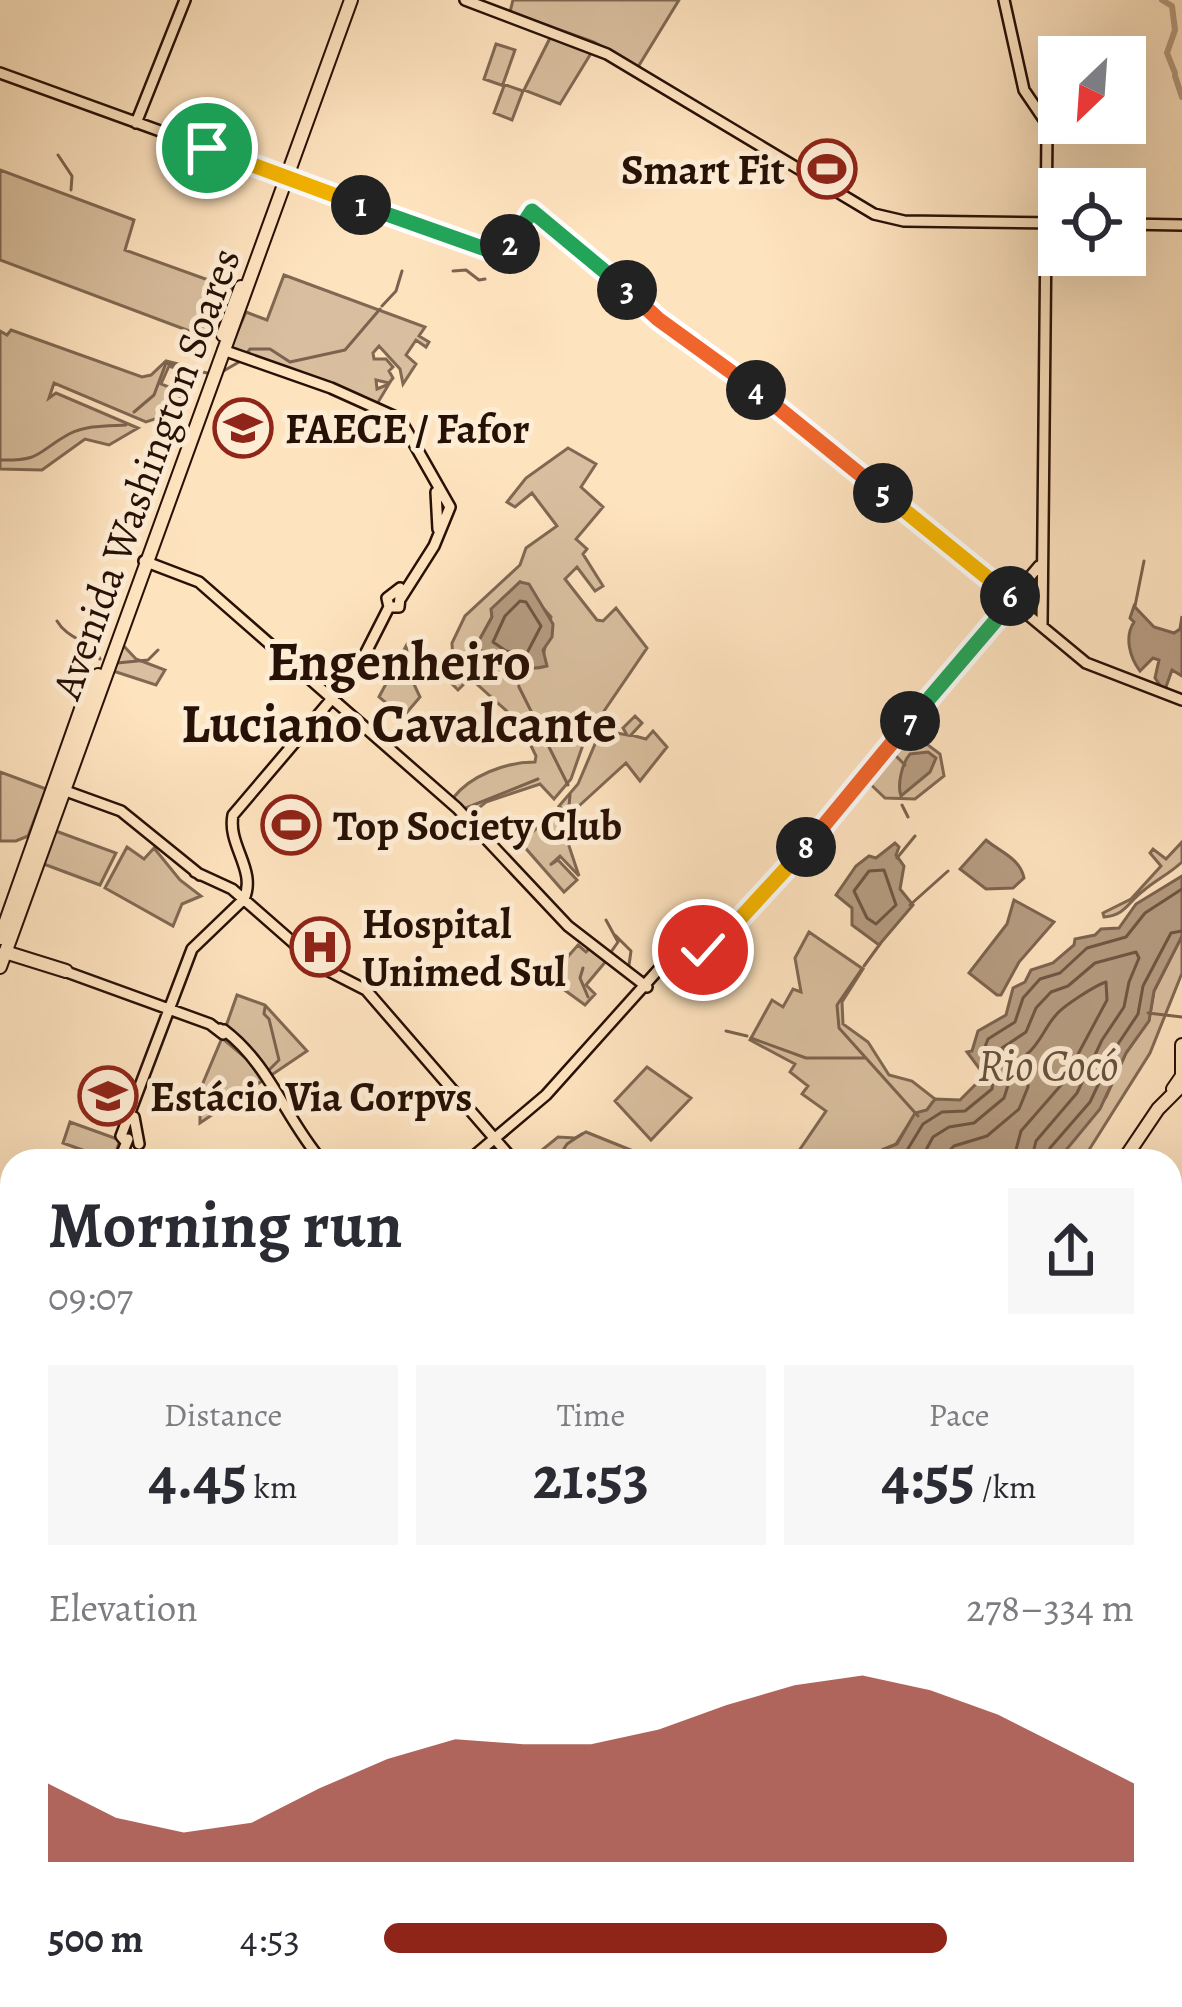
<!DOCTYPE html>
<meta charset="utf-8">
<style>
:root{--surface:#fff;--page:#f7f7f7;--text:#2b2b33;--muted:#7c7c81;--accent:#8f2418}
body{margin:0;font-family:Alegreya,serif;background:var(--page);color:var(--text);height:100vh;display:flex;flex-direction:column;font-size:45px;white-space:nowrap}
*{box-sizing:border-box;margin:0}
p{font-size:39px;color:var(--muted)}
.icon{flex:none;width:66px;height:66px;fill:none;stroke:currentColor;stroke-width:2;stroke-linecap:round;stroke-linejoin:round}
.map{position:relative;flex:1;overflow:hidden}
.side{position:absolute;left:0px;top:1149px;width:1182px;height:858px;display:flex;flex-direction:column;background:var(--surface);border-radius:36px 36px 0 0;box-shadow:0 12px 48px #0002}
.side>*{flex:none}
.needle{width:78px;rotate:205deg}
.controls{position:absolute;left:1038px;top:36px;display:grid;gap:24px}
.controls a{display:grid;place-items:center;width:108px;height:108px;border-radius:0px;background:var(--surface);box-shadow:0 12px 48px #0002;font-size:60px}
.pin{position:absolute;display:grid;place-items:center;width:102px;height:102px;color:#fff;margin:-51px;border:6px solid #fff;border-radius:50%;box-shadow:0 3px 12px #0007}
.km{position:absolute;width:60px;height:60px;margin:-30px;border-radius:50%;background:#222;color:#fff;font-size:33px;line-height:60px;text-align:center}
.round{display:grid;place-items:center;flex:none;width:126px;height:126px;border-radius:0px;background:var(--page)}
.summary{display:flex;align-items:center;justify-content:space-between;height:204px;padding:0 48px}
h1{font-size:66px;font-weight:700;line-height:90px}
.stats{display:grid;grid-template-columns:repeat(3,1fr);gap:18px;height:204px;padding:12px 48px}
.stats div{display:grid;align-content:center;border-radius:0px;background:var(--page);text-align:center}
.stats b{font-size:60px;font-weight:700}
.stats small{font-size:33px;font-weight:400}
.stats p{font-size:33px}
.chart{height:336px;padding:24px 48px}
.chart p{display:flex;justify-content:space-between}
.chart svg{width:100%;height:216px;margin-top:12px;fill:var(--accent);opacity:.7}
ul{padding:0 48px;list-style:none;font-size:39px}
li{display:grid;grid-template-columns:192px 144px 1fr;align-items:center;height:90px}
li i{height:30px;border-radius:15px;background:var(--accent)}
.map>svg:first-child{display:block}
</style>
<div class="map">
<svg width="1182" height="2007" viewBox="0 0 1182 2007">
<rect width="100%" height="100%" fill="#fee3bf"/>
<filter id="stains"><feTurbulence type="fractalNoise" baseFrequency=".00167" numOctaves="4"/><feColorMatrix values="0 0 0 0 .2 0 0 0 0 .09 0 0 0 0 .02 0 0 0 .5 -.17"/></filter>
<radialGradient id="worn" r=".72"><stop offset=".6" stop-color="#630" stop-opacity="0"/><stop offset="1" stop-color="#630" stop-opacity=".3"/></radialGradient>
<path fill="#d9bf9f" stroke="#806852" stroke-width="3" fill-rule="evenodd" d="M513,0h166l-41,67 -44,-25 -84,-30z
M552,34l41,16 -33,54 -36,-14z
M496,44l19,6 -12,34 20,7 -11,29 -18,-7 10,-27 -20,-7z
M0,170l134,50 -9,30 111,40 -10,28 -17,-6 -9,23 -200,-75z
M284,275l141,52 -6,9 10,6 -3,5 -10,-7 -10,15 10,9 -13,20 -3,-15 -21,-23 -6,7 1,6h12l7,8 -4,4 4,7 -4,5 -13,-3 1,9 12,-5 -12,20 -147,-55 16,-37 21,8z
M11,330l131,47 9,-2 15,-14 25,6 -2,6 -20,-7 -8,18 23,9 -2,4 -24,21 -12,4 -92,-39 -5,15 7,-5 82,35 -29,17 -24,-6 -43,31 -42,-1v-138l7,4z
M568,448l28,16 -15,23 22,20 -27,32 11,10 -4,5 20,32 -8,5 -18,-24 -12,12 32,41 6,1 13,-13 31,40 -62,91 -14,40 -17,20 -14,-15 -54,18 -16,13 -17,-17c17,-22 52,-36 82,-36l1,-6 -16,-33 -50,-45 -12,12 -7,-7 11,-11 -3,-3 -12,8 -6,-11 12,-4 -1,-19 13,-27 55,-51 6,-17 31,-22 -25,-33 -17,14 -8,-5 19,-24zM520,582l31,35 -8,40 -67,-11 16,-29v-8z
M119,641l17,18 29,11 -9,15 -49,-16z
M406,646l6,34 8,17 -17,20 -24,-20z
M635,716l7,7 -11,12 15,4 7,-8 14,16 -27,34 -14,-18 -57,52 -10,-9 19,-22 23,-54 26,5 -4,-7z
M908,730l32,24 4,22 -29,23 -30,-1 -20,-19z
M0,772l46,17 -18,47 -12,5h-16z
M557,809l9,8 -5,5 18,54 -19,-20 -10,9 8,-5 19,20 -13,12 -43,-49z
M53,830l63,23 -16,32 -59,-22z
M1182,842v20c-13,12 -26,18 -39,29 -16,12 -17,24 -39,26l-1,-4 28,-14 30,-33 -11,-13 3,-4 13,10z
M127,847l17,12 10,-11 26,32 21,16 -19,8 -9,22 -68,-38z
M809,932l54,37 -21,33 1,22 25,18 21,33 23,6 23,18 -8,11 -12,4 -19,30 -11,5 14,12h-107l34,-50 -24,-17 6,-8 -18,-14 5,-8 -45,-24 22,-40 11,7 10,-18 8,3 -6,-34z
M1182,936v37l-32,80 -68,108h-25l49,-64 20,-44 23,-33 5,-29z
M578,945l8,7 5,-5 16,13 -21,25 9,9 -10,11 -26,-19 4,-8 -4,-2 -4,6 -6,-4z
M237,995l28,10 42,46 -37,25 -22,-30 -23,-17z
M222,1038l26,22 14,21 -62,42v-33z
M647,1067l44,31 -40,42 -36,-39z
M70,1122l50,18 -7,21 -50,-18z
M586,1132l72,29 -126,-3 26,-21 17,1z
M923,1995h90l2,12h-95z"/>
<path fill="#b59b80" stroke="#7c634f" stroke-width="3" d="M520,582l9,2 24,40 -1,13 -9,13 4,16c-23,7 -54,-4 -71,-20l16,-29 -1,-8z
M1134,606l20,21 20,6 6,-4 2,-13v60l-10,-6 -6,17 -4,1 -7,-10 4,-18 -6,-2 -13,13c-10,-13 -16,-34 -6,-49l-4,-4z
M928,752l8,6 -6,14 -29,24c-4,-11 1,-33 9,-42z
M986,840c14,12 34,18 38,38l-11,10 -27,1 -26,-20z
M895,843l4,4 -3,8 8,11 -4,23 13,16 -34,40 -27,-20v-17l-16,-13 20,-29 13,-10 7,2z
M1182,876v60l-28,55 -5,30 -23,32 -26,56 -43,52h-158l-15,-12 13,-5 18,-31 12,-3 8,-11 25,1 17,-17h6l-1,-11 -15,-20 5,-1 6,-20 28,-16 7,-27 12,-6 6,-12 22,-7 21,-18 1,-6 20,-4 6,-6 18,-1 17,-24z
M1014,900l40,22 -35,40 -18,33h-4l-28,-22 38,-49z"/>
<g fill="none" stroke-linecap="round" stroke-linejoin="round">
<path stroke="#6e5642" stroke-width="3" d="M520,601l6,1 15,24 -15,29 -20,-4 -13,-9 12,-26z
M884,870l12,35 -20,19 -9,-6 -13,-27 15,-20z
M905,1161l1,-9 17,-28 19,-12 23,-1 27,-22 2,-19 -11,-18 5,-13 27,-17 8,-24 17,-19 20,-6 27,-25 39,-11 19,-24 37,-24
M920,1161l13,-24 16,-10 25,-4 30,-25 6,-19 -8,-31 24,-16 10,-24 15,-16 17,-6 27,-23 41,-11 3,6 -10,24 -5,25 -22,33 -25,53 -41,48 -5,20
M939,1161l15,-15 33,-10 32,-27 9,-22 -2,-32c15,-12 18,-27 30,-40 7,-9 40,-30 50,-33l1,18 -45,84 -41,47 -8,30
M1047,1161l3,-13 40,-46 26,-55 22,-33 5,-28 28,-53 11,-2"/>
<path stroke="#7c634f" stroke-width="3" d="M58,155l14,21 -1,14
M453,271l13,-1 13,10 6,-1
M382,306l14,-15 6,-20
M247,353l3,-4h20l20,13 55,-12 35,-41
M220,373l19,-11
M134,412l20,-17 12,-32 41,10
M0,460c43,1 36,-8 69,-26 18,-9 38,-8 57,-9
M1135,606l9,-45
M57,621c11,19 34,19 43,38
M117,663l31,-3 10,-10
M515,664l4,23 49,98
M891,751l14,14
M902,805l6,12
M466,808l72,-29
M568,816l2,-21
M897,858l18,-22
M910,905l38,-34
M606,920l12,22 -7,10
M615,935l16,16 -2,14
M864,966l16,-22
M583,968l-3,10 8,19
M861,970l-24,35 2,23 79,88
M265,1007l-1,7 5,5 10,41 -10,10
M1148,1013l34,4
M726,1031l21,5
M751,1038l55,20h59
M556,1161l11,-17 15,-10
M998,1995l11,12"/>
<path stroke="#b59b80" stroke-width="6" d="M1162,0l10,6 3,24 -8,23 8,20
M1175,76l7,21"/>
<g stroke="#271005" stroke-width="14">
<path id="major" d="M465,0l142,54 267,160 30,7 155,2
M1004,0l20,90 21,31 2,12 -5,492
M0,73l491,178 13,4 28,-44 126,108 73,50 355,294 96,37
M136,123l49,-123
M1125,224l57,1
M223,350l108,38 69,31 50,88 -16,39 -33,52
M436,492l2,37
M144,561l55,21 258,226 111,118 79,61
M400,597l-1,10h-10l-2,-9 13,-10
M63,790l58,21 79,64
M195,872l37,17 89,78 45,23 148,171
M64,971l146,53 13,10 -3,-5
M224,1030c46,35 61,88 98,131
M134,1117l5,27
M126,1142l-5,-6 71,-187 52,-50c13,-29 -17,-54 -11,-84l125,-147 31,-61
M119,1161l9,-22
M468,1161l78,-66 113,-126 62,-34 78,-85 240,-284
M0,1290l12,8
M1178,1435l4,-25
M0,1616l12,-15
M0,1627l12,-16
M0,1659l12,13
M1170,1717l12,7
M0,1940l12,11
M1170,1983l7,-26
M0,1988l12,-13
M59,1995l13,12
M280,1995l13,12
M374,1995l14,12
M764,1995l13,12
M1118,1995l30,7 -3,-5
M237,2007l11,-12
M647,2007l11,-12
M1044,2007l3,-12
M1160,2007l7,-12"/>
</g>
<g stroke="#271005" stroke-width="16">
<path id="highway" d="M223,335l18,-48
M0,938l81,-229 17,-34
M5,952l61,19
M0,967l351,-967
M1173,1089l9,-13v-31
M1123,1161l35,-52 24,-24
M1170,1494l12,-64
M1170,1533l9,-48
M0,1748l12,-7
M1170,1918l12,1"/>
</g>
<use href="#major" stroke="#fee3bf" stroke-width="9"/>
<use href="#highway" stroke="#fee3bf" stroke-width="12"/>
<path stroke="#271005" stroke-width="3" d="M0,1757l12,-6
M1170,1789l12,40"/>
<g stroke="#271005" stroke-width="8">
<path id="rail" d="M0,1755l12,-6
M1170,1782l12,34"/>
</g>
<use href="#rail" stroke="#feedd5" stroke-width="3" stroke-dasharray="9" stroke-linecap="butt"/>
<g stroke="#271005" stroke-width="14" stroke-linecap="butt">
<path id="major-bridge" d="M1170,1936l7,21
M1126,1995l30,12"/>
</g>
<use href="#major-bridge" stroke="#fee3bf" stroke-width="9"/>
</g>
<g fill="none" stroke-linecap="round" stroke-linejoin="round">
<g stroke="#fff" stroke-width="24">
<path id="split-1" d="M207,148l154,57"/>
</g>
<g stroke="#fff" stroke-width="24">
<path id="split-2" d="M361,205l130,46 13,4 6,-11"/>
</g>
<g stroke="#fff" stroke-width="24">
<path id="split-3" d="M510,244l22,-33 95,79"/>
</g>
<g stroke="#fff" stroke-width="24">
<path id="split-4" d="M627,290l31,29 98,71"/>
</g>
<g stroke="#fff" stroke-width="24">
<path id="split-5" d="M756,390l127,103"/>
</g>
<g stroke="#fff" stroke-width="24">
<path id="split-6" d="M883,493l127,103"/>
</g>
<g stroke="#fff" stroke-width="24">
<path id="split-7" d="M910,721l103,-121 -3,-4"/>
</g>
<g stroke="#fff" stroke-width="24">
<path id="split-8" d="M806,847l104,-126"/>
</g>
<g stroke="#fff" stroke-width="24">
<path id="split-9" d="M703,950l21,-14 82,-89"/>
</g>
<use href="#split-1" stroke="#f5b400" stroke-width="15"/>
<use href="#split-2" stroke="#22a559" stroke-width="15"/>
<use href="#split-3" stroke="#22a559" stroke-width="15"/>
<use href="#split-4" stroke="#f0652b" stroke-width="15"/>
<use href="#split-5" stroke="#f0652b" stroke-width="15"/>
<use href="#split-6" stroke="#f5b400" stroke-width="15"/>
<use href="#split-7" stroke="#22a559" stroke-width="15"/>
<use href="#split-8" stroke="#f0652b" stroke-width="15"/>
<use href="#split-9" stroke="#f5b400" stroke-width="15"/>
</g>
<defs>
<g id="stadium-ring" transform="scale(3)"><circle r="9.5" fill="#feedd5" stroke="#8f2418" stroke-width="1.5"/><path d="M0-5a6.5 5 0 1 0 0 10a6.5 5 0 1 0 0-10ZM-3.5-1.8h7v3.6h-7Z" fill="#8f2418"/></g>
<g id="university-ring" transform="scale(3)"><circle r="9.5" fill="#feedd5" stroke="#8f2418" stroke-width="1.5"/><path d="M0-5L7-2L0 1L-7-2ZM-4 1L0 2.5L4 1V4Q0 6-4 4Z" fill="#8f2418"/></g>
<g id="hospital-ring" transform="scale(3)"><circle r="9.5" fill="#feedd5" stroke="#8f2418" stroke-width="1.5"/><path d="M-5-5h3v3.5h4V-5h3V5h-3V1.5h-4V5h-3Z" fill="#8f2418"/></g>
</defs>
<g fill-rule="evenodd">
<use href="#stadium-ring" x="827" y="169"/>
<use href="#university-ring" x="243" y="428"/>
<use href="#stadium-ring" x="291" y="825"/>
<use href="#hospital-ring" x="320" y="947"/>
<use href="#university-ring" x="108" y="1096"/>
</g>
<g text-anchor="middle" stroke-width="10" stroke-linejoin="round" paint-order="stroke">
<g font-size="42" font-weight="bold" fill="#271005" stroke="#feedd5" text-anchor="start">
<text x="785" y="184" text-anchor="end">Smart Fit</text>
<text x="285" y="443">FAECE / Fafor</text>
<text x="333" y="840">Top Society Club</text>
<text x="362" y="938">Hospital<tspan x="362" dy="48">Unimed Sul</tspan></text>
<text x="150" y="1111">Estácio Via Corpvs</text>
</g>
<g font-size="42" fill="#271005" stroke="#feedd5">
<text transform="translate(145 473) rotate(-70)" y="15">Avenida Washington Soares</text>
</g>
<g font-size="45" font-style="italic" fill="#674f3c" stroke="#feedd5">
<text x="1048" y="1080">Rio Cocó</text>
</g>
<g font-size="54" font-weight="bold" fill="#271005" stroke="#feedd5">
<text x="399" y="680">Engenheiro<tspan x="399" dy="62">Luciano Cavalcante</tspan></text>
</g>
</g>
<rect width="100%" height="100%" filter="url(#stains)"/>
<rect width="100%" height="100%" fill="url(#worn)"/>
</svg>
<div class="controls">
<a><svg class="needle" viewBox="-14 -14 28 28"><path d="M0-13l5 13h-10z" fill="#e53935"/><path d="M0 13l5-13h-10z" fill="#7c7c81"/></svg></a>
<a><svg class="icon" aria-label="locate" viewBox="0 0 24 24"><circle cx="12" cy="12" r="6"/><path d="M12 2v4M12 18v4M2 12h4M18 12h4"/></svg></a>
</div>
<div class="pin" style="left:207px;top:148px;background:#1e9e55"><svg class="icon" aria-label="arrive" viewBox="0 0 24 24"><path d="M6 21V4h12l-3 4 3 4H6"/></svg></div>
<div class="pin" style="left:703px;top:950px;background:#d93025"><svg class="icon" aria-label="check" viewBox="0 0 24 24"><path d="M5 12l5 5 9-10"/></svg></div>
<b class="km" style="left:361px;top:205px">1</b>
<b class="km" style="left:510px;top:244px">2</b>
<b class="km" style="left:627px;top:290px">3</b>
<b class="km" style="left:756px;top:390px">4</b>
<b class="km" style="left:883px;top:493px">5</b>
<b class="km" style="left:1010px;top:596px">6</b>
<b class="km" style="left:910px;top:721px">7</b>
<b class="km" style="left:806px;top:847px">8</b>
<section class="side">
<div class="summary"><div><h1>Morning run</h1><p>09:07</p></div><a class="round"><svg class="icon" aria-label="share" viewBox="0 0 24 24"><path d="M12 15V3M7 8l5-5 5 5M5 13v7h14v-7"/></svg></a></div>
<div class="stats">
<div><p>Distance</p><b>4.45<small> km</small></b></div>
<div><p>Time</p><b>21:53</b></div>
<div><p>Pace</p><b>4:55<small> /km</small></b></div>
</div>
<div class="chart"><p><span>Elevation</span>278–334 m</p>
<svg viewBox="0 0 160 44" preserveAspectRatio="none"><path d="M0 44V28L10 35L20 38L30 36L40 29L50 23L60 19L70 20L80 20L90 17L100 12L110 8L120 6L130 9L140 14L150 21L160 28V44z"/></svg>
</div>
<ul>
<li><b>500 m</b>4:53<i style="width:75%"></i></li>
</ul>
</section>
</div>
